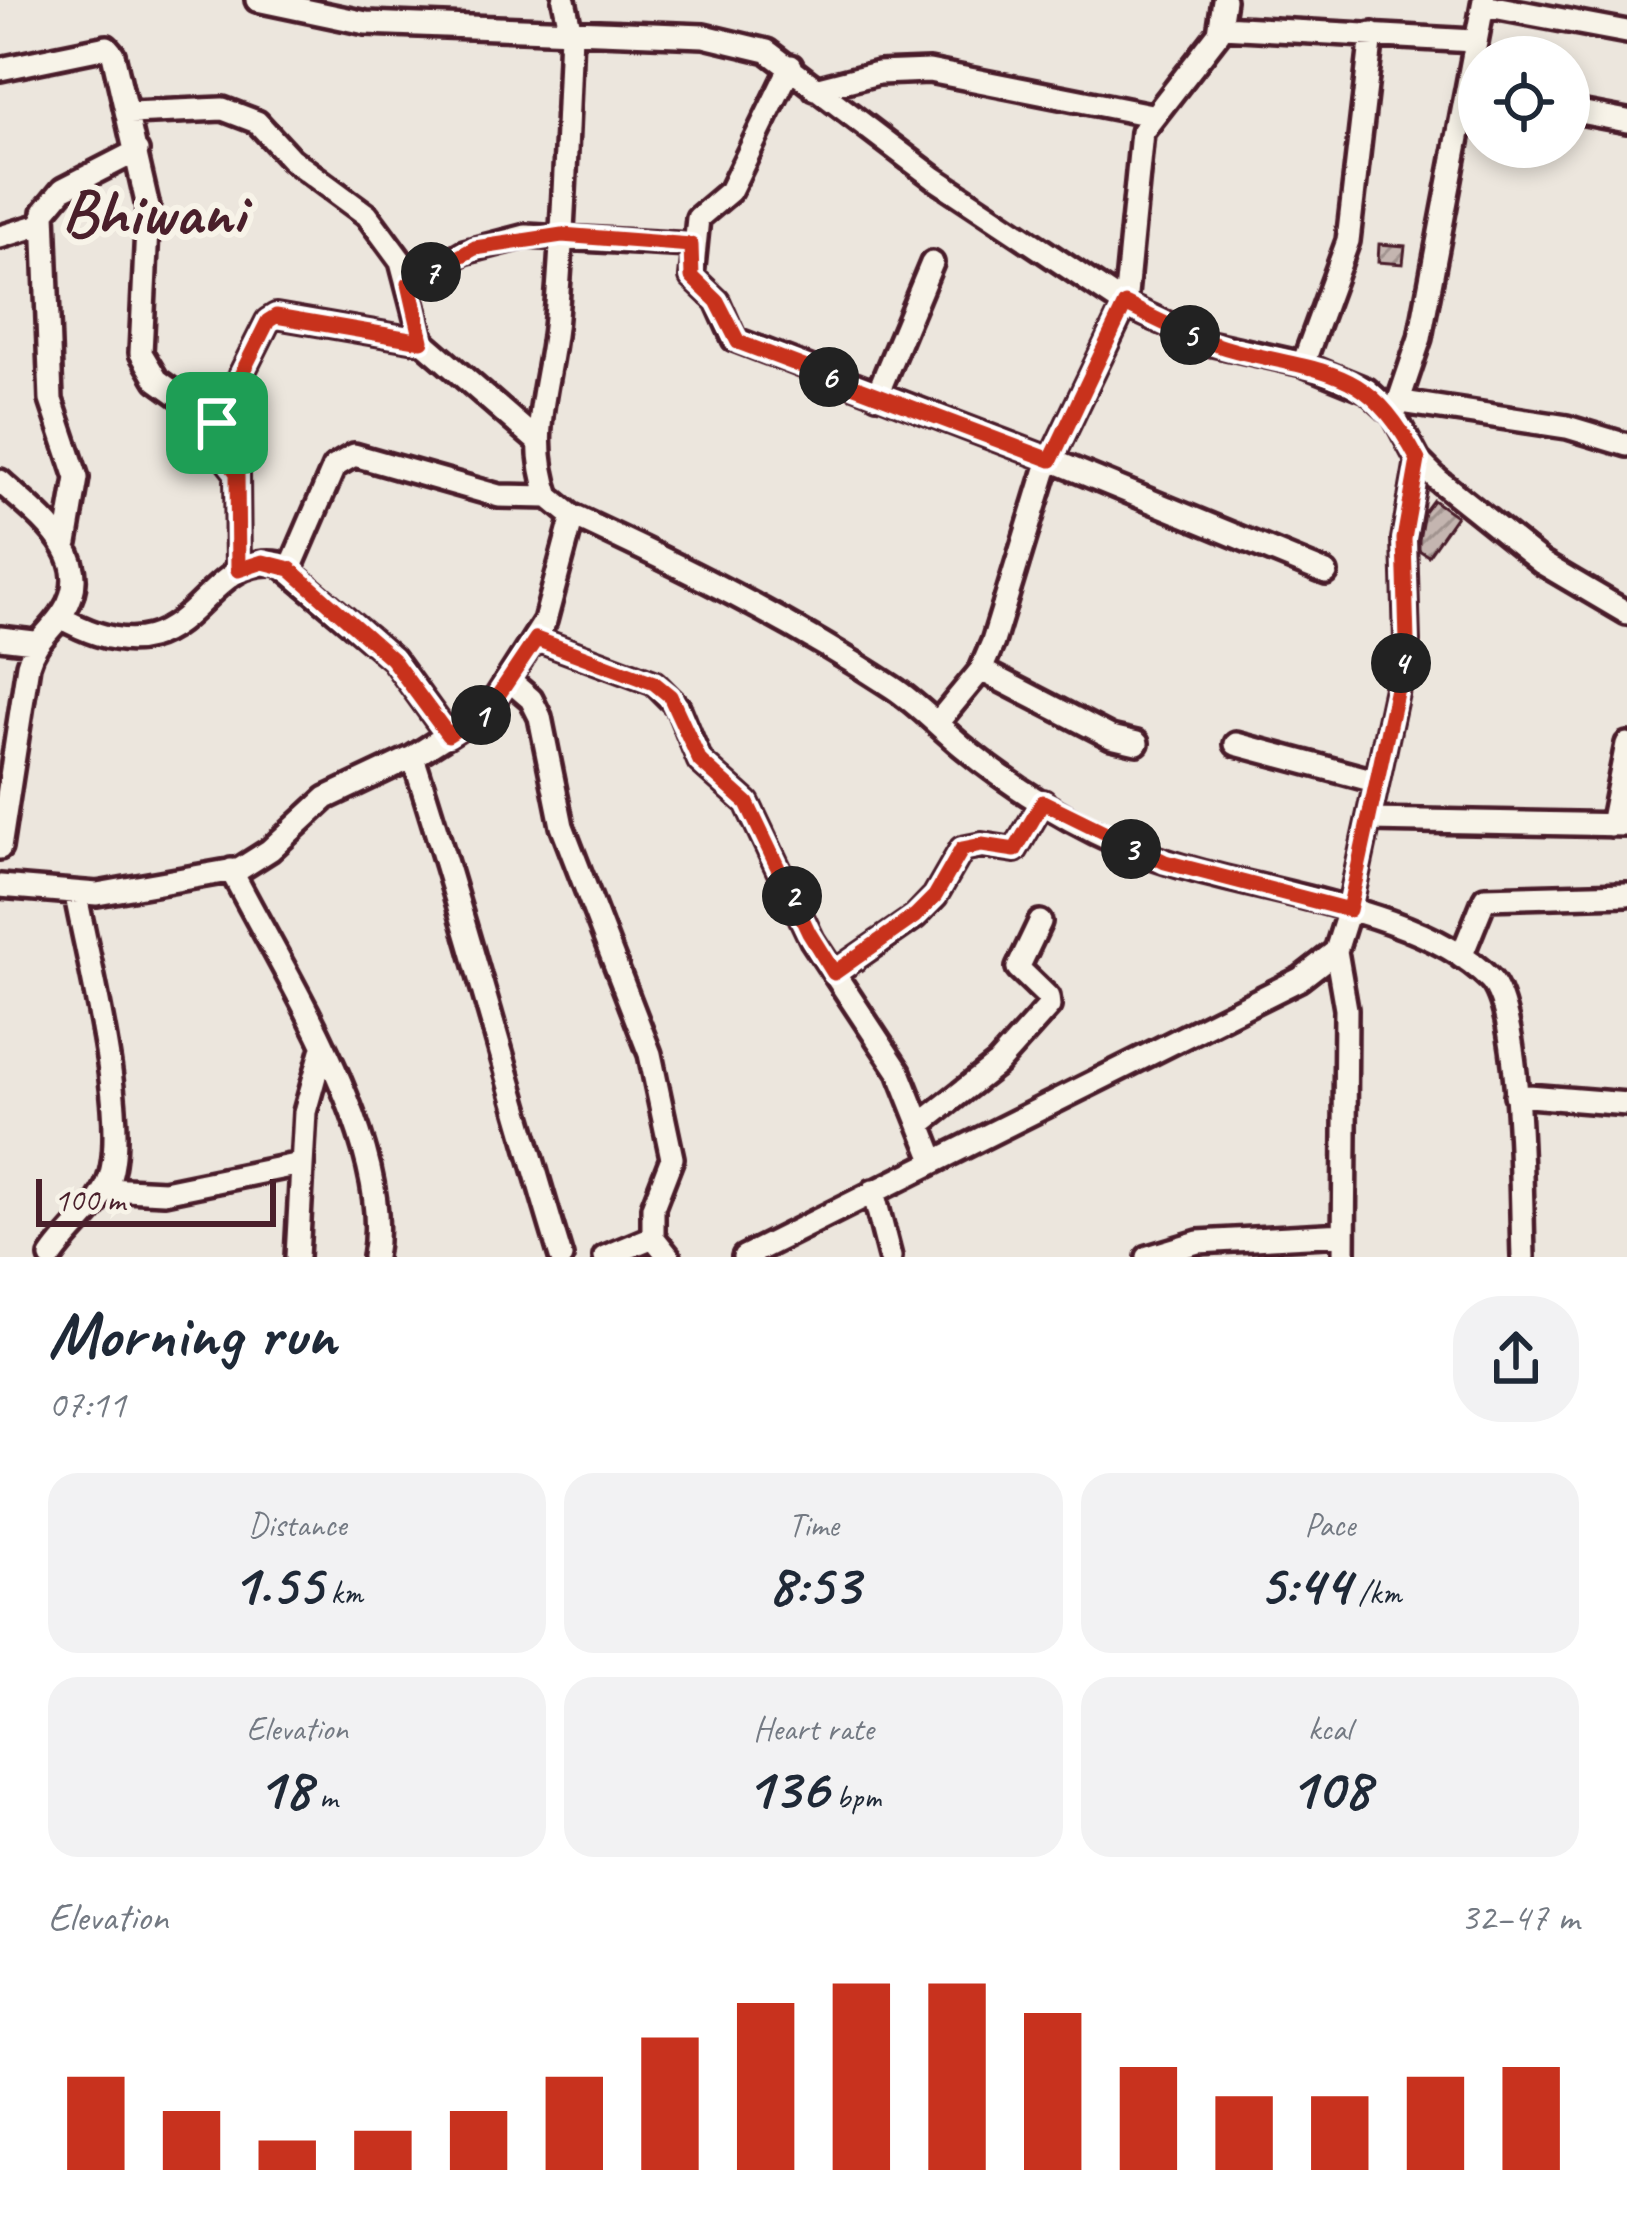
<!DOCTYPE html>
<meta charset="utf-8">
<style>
:root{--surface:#fff;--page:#f2f2f3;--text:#1f2937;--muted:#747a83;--accent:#c8321e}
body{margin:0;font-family:Caveat,sans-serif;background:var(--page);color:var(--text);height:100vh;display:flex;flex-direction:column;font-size:45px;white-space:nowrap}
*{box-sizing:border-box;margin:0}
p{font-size:39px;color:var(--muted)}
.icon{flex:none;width:66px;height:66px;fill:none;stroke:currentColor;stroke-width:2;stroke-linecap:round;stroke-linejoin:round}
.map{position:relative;height:1257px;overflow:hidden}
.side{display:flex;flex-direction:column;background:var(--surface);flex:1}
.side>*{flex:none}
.fabs{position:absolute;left:1458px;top:36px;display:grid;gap:24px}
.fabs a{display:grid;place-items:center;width:132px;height:132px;border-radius:50%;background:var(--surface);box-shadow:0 6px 18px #0003;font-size:60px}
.scale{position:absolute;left:36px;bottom:30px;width:240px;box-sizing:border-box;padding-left:12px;border:6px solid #4a1f2b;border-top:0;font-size:33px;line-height:42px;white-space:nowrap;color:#4a1f2b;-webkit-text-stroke:9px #f7f3e8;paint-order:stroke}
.pin{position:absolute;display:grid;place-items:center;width:102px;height:102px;color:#fff;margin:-51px;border-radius:24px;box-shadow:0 6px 18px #0006}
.km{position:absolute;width:60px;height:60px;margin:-30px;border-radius:50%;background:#222;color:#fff;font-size:33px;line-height:60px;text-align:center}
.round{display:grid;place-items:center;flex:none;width:126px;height:126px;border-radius:48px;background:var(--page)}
.headline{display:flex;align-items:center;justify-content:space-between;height:204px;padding:0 48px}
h1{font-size:66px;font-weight:600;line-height:90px}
.metrics{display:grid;grid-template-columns:repeat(3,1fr);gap:18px;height:204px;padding:12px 48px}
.metrics div{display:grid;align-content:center;border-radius:30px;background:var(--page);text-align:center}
.metrics b{font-size:60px;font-weight:600}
.metrics small{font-size:33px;font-weight:400}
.metrics p{font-size:33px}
.chart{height:336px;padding:24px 48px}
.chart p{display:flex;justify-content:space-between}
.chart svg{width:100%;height:216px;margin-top:12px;stroke:var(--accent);stroke-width:6}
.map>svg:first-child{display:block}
</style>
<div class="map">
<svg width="1627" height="1257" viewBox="0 0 1627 1257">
<defs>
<pattern id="building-hatch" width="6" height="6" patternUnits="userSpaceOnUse" patternTransform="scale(3)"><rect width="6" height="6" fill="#c4b5b0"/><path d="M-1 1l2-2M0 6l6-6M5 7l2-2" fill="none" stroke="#a1938f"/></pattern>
</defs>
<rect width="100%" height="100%" fill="#ece6dd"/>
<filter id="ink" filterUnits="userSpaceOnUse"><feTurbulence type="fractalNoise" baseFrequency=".00833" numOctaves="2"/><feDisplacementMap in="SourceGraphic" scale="24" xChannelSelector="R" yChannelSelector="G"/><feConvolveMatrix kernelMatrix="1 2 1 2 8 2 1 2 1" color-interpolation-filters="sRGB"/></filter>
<g filter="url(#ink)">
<path fill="url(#building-hatch)" stroke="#4a1f2b" stroke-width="3" d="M1379,244l26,2 -2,18 -25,-2z
M1433,500l23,16 -28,40 -9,-6v-10l5,-28z"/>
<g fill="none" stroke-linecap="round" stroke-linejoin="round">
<g stroke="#4a1f2b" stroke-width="30">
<path id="minor" d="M257,0l109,23 338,13 63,15 167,127 191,127 84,38 94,21 64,26 27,25 24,45 20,20 104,83 85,50
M1483,5l144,27
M1222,27l252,14
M791,66l-61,125 -32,27 -6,59 25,24 17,38 317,121 275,113
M0,69l107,-22 6,7 35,153 -7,146 16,27 60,43 -1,23 21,27 1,97
M815,89l63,-16 51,-2 222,44
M1569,110l58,11
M130,113l93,-4 34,13 34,37 76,56 34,46 21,80 114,99
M0,237l43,-13
M409,284l55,-32 62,-16 165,9
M1303,364l45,-123 24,-207
M877,395l55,-132
M1402,402l165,25 60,18
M1394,415l26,-77 64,-338
M217,423l51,-102 8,-5 146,25
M0,481c34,32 99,75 64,130 -13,21 -28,27 -36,54l-28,183
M549,497c-23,-66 2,-113 7,-180 8,-94 11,-189 15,-284l-7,-33
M66,543l11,-65 -26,-78 -7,-188 19,-23 74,-38
M290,569l44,-102 20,-12 145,41 50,1 22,18c110,51 219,105 321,172 26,17 46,39 70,59 52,43 115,82 179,107 99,39 274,50 349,126 33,34 31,224 33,278
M60,617c135,77 135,-67 220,-53l113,95 55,76
M0,638l34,4
M536,639l118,44 24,24 22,54 47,42 65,137 87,132 35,88
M981,670l130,67 26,6
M510,681l21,18 9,18 22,109 88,228 22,104 -19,49v30l16,20
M938,722l43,-52 12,-28 52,-170 80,-167 17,-173 77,-99 5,-33
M1236,744l139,37
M413,757c54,166 97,334 148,500
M1370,820l257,5
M1611,825l16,-81
M231,870c52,102 164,273 143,387
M0,886l97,8 143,-25 30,-19 56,-52 87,-41 76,-48 56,-88 28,-105
M1336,951l10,58 -2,248
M1461,957l24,-59 142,-4
M834,973l81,-56 20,-21 27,-47 20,-4 33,5 28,-48
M1516,1095l111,9
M922,1123l75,-59 52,-58 -1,-9 -30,-29 22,-46
M106,1189l58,3 136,-28
M873,1191l17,66
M51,1257c16,-25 47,-48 57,-74 24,-59 -20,-221 -32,-288
M297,1257l8,-145 17,-61
M605,1257l48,-20
M744,1257l556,-278 36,-28 13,-41 58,-268 -3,-103 14,-79
M1148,1257l50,-15 146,-8"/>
</g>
<use href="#minor" stroke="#f7f3e8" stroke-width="21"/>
</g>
</g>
<g fill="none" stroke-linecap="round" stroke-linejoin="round" filter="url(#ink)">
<g stroke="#fff" stroke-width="24">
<path id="route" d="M562,235l129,10 1,32 25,24 21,41 313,118 74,-156c36,18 73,37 112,47 94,23 132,16 181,109l-14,79 3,103 -58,268 -184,-48 -122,-60 -28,48 -33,-5 -20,4 -27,47 -20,20 -81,57 -25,-40 -62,-130 -47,-42 -30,-65 -16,-13 -118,-44 -47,70 -41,26 -56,-76 -102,-90 -27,-7 -25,8 -1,-97 -21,-27 1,-23 51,-102 8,-5 146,25 -13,-57 66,-36z"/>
</g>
<use href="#route" stroke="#c8321e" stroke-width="15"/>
</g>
<g text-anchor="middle" stroke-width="12" stroke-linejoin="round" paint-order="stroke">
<g font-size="66" font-weight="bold" fill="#4a1f2b" stroke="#f7f3e8">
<text x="153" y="234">Bhiwani</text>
</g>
</g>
</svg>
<div class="fabs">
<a><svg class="icon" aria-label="locate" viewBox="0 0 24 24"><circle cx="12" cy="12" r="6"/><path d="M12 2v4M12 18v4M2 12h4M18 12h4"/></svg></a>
</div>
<div class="scale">100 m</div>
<div class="pin" style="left:217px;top:423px;background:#1e9e55"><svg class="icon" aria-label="arrive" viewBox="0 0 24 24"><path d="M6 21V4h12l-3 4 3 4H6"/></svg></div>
<b class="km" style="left:481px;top:715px">1</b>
<b class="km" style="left:792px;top:896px">2</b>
<b class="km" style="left:1131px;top:849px">3</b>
<b class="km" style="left:1401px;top:663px">4</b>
<b class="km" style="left:1190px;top:335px">5</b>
<b class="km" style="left:829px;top:377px">6</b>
<b class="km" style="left:431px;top:272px">7</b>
</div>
<section class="side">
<div class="headline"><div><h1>Morning run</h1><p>07:11</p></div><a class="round"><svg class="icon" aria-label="share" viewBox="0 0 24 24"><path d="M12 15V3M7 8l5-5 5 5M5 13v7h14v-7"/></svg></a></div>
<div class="metrics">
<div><p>Distance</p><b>1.55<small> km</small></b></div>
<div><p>Time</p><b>8:53</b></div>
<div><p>Pace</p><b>5:44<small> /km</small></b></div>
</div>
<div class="metrics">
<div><p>Elevation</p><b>18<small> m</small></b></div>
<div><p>Heart rate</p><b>136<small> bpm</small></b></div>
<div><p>kcal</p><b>108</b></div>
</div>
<div class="chart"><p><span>Elevation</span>32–47 m</p>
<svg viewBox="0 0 160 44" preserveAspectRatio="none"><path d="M5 44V25M15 44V32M25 44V38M35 44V36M45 44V32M55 44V25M65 44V17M75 44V10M85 44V6M95 44V6M105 44V12M115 44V23M125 44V29M135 44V29M145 44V25M155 44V23"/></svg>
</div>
</section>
